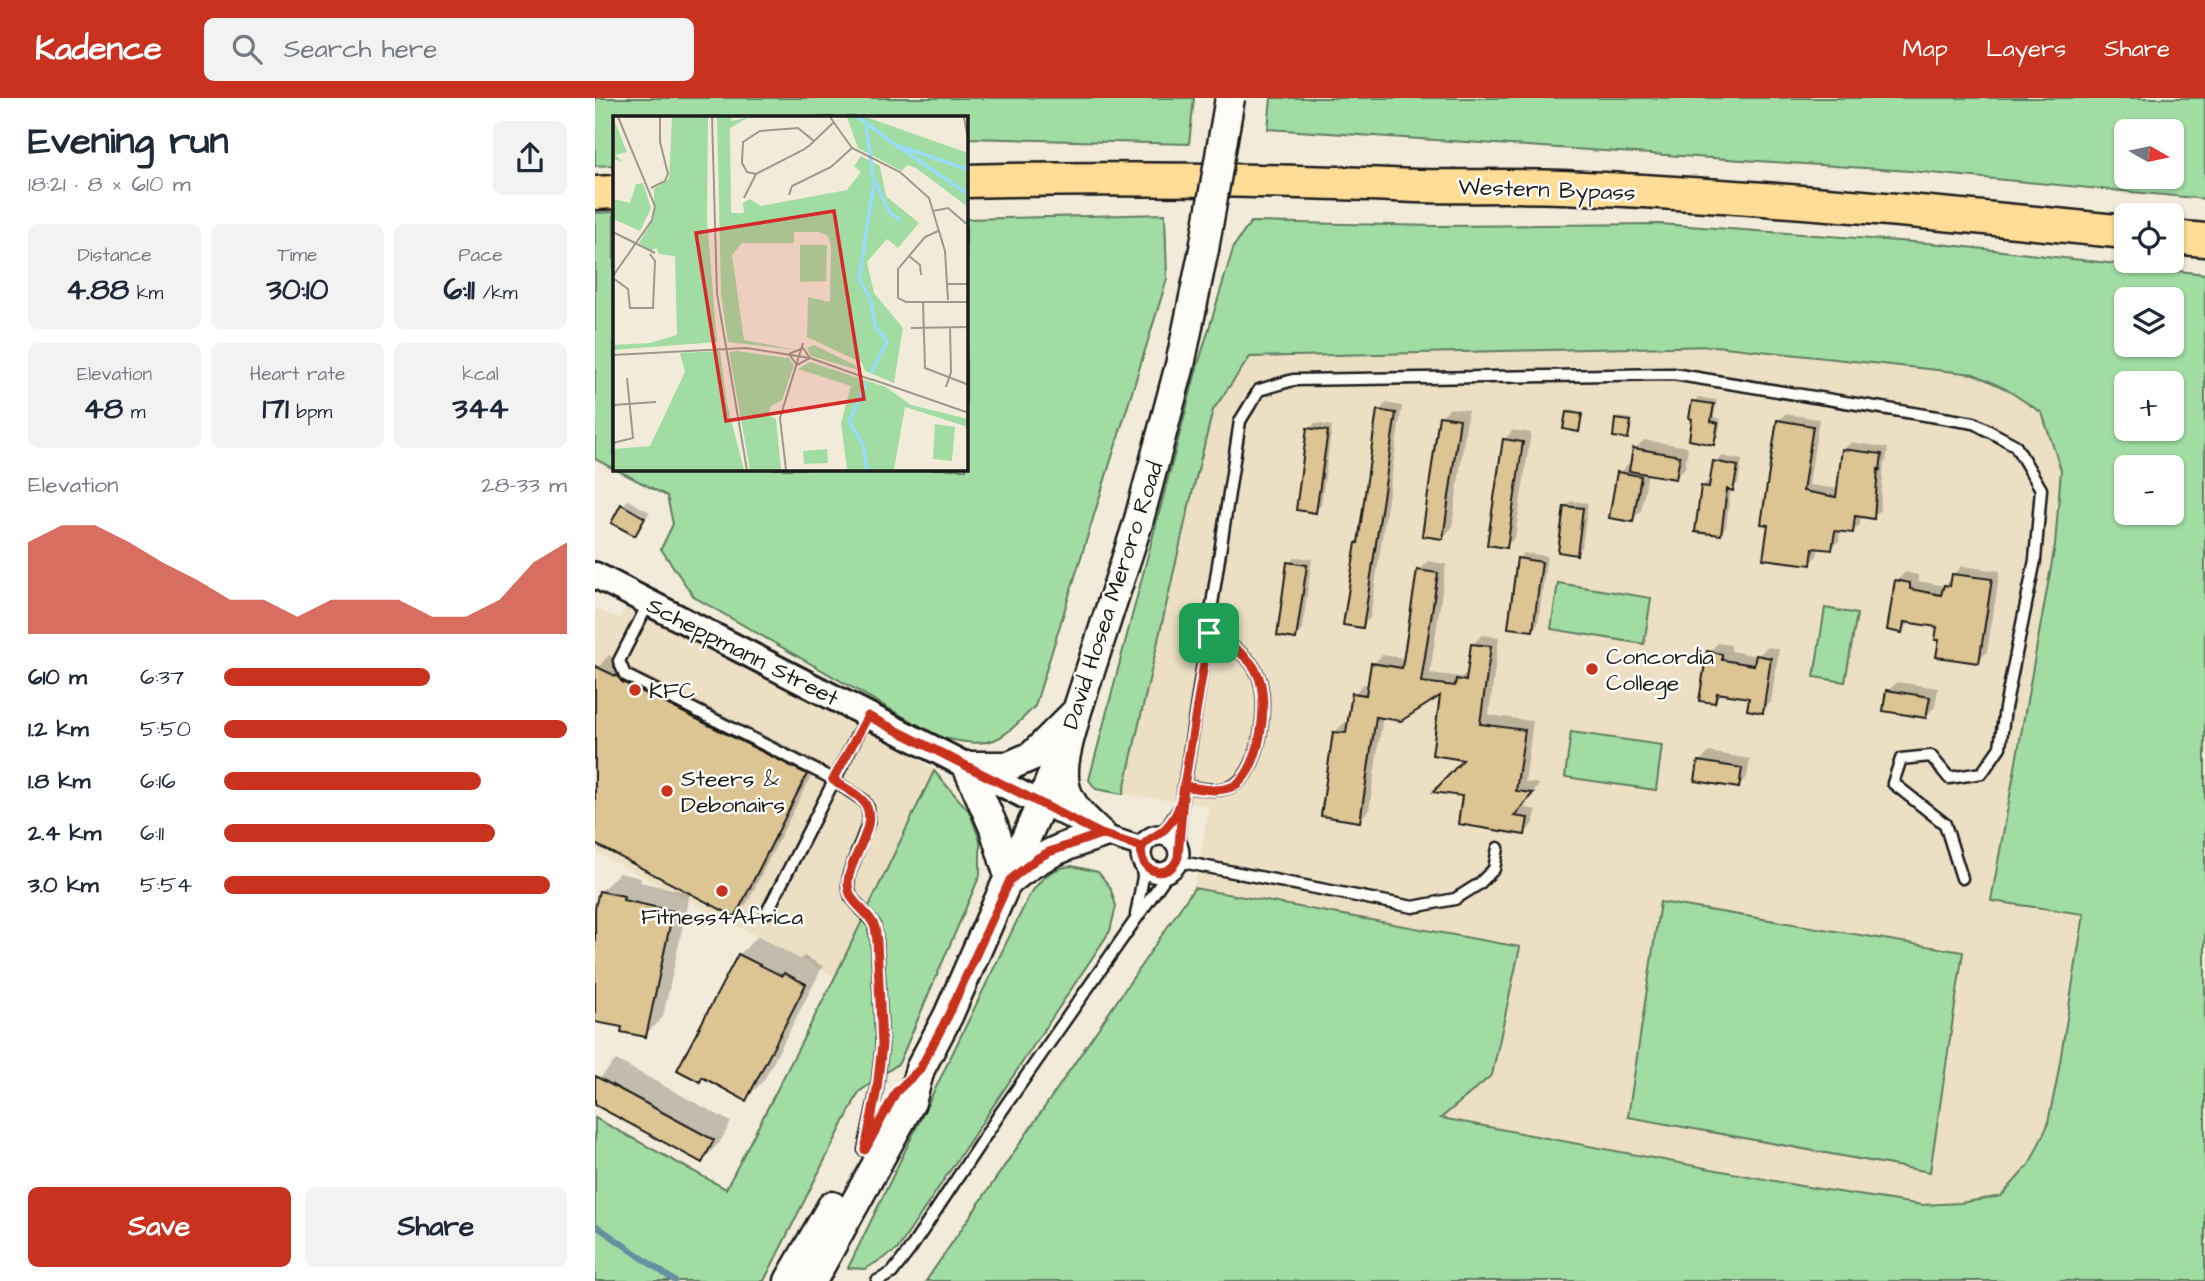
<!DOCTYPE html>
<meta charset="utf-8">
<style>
:root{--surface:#fff;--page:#f2f2f3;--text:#1f2937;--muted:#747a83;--accent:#c8321e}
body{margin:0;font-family:"Architects Daughter",sans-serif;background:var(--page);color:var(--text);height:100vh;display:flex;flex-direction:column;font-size:26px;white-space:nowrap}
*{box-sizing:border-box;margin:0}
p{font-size:23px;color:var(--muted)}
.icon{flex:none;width:38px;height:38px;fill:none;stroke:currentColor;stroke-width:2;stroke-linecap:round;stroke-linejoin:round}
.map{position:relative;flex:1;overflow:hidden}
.sheet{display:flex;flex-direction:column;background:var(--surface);width:595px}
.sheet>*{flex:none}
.needle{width:46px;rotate:99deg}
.fabs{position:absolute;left:1519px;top:21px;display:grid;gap:14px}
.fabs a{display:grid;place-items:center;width:70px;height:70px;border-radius:10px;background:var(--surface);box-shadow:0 2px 5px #0004;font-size:35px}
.pin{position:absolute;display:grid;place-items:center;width:60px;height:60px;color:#fff;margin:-30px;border-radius:14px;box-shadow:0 4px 10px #0006}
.round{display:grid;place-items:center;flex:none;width:74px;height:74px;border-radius:10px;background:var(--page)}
.headline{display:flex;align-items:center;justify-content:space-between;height:119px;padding:0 28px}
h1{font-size:38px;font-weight:700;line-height:52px}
.figures{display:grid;grid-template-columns:repeat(3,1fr);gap:10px;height:119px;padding:7px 28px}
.figures div{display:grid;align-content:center;border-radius:10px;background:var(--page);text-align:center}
.figures b{font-size:30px;font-weight:700}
.figures small{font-size:19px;font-weight:400}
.figures p{font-size:19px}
.chart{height:196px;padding:14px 28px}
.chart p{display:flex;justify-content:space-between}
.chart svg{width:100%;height:126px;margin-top:7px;fill:var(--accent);opacity:.7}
.button{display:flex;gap:14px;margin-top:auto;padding:14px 28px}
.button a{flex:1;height:80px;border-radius:10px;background:var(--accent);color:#fff;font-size:28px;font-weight:700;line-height:80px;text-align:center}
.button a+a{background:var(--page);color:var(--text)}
ul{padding:0 28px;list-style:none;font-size:23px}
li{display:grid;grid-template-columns:112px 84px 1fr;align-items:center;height:52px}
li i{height:18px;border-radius:9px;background:var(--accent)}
header{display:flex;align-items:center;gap:42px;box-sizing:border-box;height:98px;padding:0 35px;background:var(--accent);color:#fff}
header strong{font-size:33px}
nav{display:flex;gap:38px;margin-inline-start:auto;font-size:24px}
.search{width:490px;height:63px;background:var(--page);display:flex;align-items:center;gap:18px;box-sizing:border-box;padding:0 24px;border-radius:10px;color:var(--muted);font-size:26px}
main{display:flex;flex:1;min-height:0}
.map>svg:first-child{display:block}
</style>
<header>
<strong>Kadence</strong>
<div class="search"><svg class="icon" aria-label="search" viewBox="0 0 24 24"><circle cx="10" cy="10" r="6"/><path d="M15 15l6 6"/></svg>Search here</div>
<nav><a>Map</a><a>Layers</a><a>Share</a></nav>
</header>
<main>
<section class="sheet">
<div class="headline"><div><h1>Evening run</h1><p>18:21 · 8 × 610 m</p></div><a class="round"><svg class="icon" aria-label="share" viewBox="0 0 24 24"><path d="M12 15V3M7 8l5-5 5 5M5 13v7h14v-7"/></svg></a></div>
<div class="figures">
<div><p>Distance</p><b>4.88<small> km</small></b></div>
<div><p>Time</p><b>30:10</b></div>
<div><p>Pace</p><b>6:11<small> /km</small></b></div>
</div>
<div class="figures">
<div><p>Elevation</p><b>48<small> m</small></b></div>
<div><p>Heart rate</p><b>171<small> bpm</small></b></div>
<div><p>kcal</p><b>344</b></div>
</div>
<div class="chart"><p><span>Elevation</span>28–33 m</p>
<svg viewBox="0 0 160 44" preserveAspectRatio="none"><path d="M0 44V12L10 6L20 6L30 12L40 19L50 25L60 32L70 32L80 38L90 32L100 32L110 32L120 38L130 38L140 32L150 19L160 12V44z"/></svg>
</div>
<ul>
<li><b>610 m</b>6:37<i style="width:60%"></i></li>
<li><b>1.2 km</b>5:50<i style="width:100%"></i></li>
<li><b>1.8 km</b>6:16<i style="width:75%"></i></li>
<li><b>2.4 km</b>6:11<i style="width:79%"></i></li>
<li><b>3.0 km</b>5:54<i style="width:95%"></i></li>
</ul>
<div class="button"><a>Save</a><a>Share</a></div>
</section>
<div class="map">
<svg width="1610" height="1183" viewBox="0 0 1610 1183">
<rect width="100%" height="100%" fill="#f3ebd9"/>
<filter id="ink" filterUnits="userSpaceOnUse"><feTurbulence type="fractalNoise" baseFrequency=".0143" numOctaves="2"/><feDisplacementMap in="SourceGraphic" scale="14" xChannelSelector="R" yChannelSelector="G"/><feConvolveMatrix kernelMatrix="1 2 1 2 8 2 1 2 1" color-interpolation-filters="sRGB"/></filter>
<g filter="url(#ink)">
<path fill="#ecdfc4" d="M1120,248l259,28 32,15 36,24 19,57 -6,75 -64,356 93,12 -27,167 -10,47 -18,38 -28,31 -41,7 -38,2 -121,-19 -361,-68 80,-171 -326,-59 15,-82 -86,-12 63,-276 27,-108 37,-53z
M35,502l287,157 17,14 -99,206 -240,-125v-244l25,11z"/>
<path fill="#a1dda3" stroke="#5e7c60" stroke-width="2" fill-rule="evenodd" d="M0,0h599l-5,46 -223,-6v-21h-352v48l-19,1z
M676,0h934v101l-295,-28 -642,-42zM1531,33h46v46h-46z
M19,114v257l-19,-10v-246z
M570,116l2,65 -132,427c-37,38 -42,43 -96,31l-245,-140 -33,-48 12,-25 -6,-28 -52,-27h351v-250z
M656,124l186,4 223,-2 280,20 265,30v1007h-1279l268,-393 326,59 -28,128 -51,43 360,68 121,19 38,-2 41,-7 28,-31 18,-38 10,-47 27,-166 -93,-13 64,-356 6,-75 -19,-57 -36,-24 -32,-15 -259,-28 -465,11 -37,53 -27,108 -63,276 -27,-5 -7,-9 108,-412 37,-122zM1531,201h46v46h-46zM1531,285h46v46h-46zM1531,369h46v46h-46z
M963,485l93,15 -7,46 -93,-15z
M1230,510l32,6 -12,68 -31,-5z
M976,634l91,13 -6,45 -91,-13z
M339,673l35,40 11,30v34l-81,188 -40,29 -95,189h-169v-163l131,71 109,-212z
M477,768l26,6 12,15 6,19 -6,25 -213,319 -32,19 -17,-1 181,-372c12,-17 21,-28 43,-30z
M1065,804l303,50 -33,220 -302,-55z"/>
<path fill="#0003" d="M1103,299l19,3 -3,17 7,2 -3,19 -5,5 -19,-41z
M791,305l16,3 -32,212 -8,8 -2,-85 19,-130z
M855,310l18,2 -16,118 -9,9 -3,-120z
M975,312l13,2 -5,18 -11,-18z
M1190,316l34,5 -10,66 30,4 5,-39 7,-8 37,6 -2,13 -2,2 -4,47 -7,7 -12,-2 -1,10 -8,7 -12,-2 -1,11 -7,7 -13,-1 -2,9 -7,8 -32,-143z
M1024,319l14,2 -5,18 -11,-17z
M720,325l17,3 -11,79 -6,6 -6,-82z
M918,332l18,3 -16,104 -9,9 -2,-106z
M1049,342l44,7 -3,21 -9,9 -28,-4 -7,38 -9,9 -13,-47 9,-9 4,1 3,-16z
M1126,358l21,4 -4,23 -7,6 -5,38 -6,6 -18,-46 6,-6h4l3,-19z
M33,402l22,12 -15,22 -12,-29z
M976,403l17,2 -6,44 -5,6 -12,-46z
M929,455l23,3 -9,68 -6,5 -14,-70z
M700,459l17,2 -10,72 -6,6 -7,-74z
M833,463l18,3 -16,109 31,4 8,-6 4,-27 9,-9 17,2 -10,78 44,6 -8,61 15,2 -19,23 15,3 -2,13 -9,10 -58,-75 -24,-65 -60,23 -14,94 -9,10 -25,-88 9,-9 5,1 5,-30 9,-10 6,1 4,-21 9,-9 23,3 13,-87z
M1367,468l38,5 -13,81 -9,9 -37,-22 -2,-13 -28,-4 -9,9 -5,-50 8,-9 13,3v6l27,5z
M1123,545l13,2v6l27,5 9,-9 12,2 -8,53 -9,9 -11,-15 -28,-4 -9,10 -5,-50z
M14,557l25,15 184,92 -71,141 -12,12 -140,-73v-171z
M1302,584l41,6 -3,19 -9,9 -38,-25z
M1114,654l41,7 -3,18 -9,9 -38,-25z
M24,775l22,5 -1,4 50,11 -27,124 -18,18 -21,-9 -29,-6v-103l6,-26z
M163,838l42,23 4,-3 19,10 -59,114 -18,19 -43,-23 -3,3 -20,-10 59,-114z
M21,962l115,62 -11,20 -18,19 -107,-58v-19z"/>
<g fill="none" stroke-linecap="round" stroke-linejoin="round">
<path stroke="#668fa1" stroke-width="6" d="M0,1127l80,56"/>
</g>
<path fill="#ddc493" stroke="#1c1c1c" stroke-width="2" d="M1097,303l22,3 -3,17 7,2 -4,22 -25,-5 3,-21 -3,-1z
M782,312l19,3 -33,215 -20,-3 13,-82h2z
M971,314l16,2 -3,18 -16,-3z
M844,318l21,3 -17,120 -21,-3z
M1020,321l16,2 -3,18 -15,-2z
M1182,322l36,6 -10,65 33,6 6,-48 40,5 -2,16 -2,-1 -4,50 -19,-3 -2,17 -18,-2 -3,19 -19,-2 -2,17 -48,-6 5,-34 -7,-1z
M712,330l21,3 -12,82 -20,-3z
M908,341l20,3 -16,106 -20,-3z
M1038,350l47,8 -4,23 -47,-8z
M1118,363l25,5 -5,25 -6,-2 -6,46 -26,-3 6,-46 8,1z
M1022,374l24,4 -8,46 -24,-4z
M26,406l24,14 -10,18 -24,-13z
M969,408l19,2 -6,47 -19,-3z
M922,460l25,4 -9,69 -25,-3z
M692,464l20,3 -11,74 -19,-3z
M822,472l21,3 -17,109 34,4 1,-7 10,2 5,-37 20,2 -11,78 45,6 -9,61 17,2 -19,23 14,2 -3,17 -67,-11 4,-28 -29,-4 30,-32 -31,-5 8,-59 -39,25 -25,-4 -16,105 -39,-6 12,-84 13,1 6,-40 14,2 5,-32 31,5z
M1357,476l40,5 -13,84 -43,-6 3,-17h-4l2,-13 -33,-5 -2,11 -15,-3 8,-50 15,3v6l31,6 3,-10 6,1z
M1112,553l15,3v6l32,5 2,-10 15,3 -8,55 -16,-3 2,-12 -32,-5 -2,10 -16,-2z
M0,568l23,11 4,5 185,92 -72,143 -140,-73z
M1291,592l44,7 -4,21 -43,-7z
M1103,663l44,7 -3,20 -44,-7z
M4,793l25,5 -1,4 50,11 -27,126 -25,-5 1,-5 -27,-5v-114z
M143,856l44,22 2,-3 22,11 -60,117 -44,-24 -2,5 -23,-12z
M0,978l119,64 -12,23 -107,-58z"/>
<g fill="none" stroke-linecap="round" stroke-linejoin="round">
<g stroke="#1c1c1c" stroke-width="15">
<path id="service" d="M53,506l-29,57 6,14 202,101 36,24 5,8 1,13 -20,53 -1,12 3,11 23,27 3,17 5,104 -5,44 -13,61
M589,688c17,3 38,8 53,-3 24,-16 32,-83 21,-108 -8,-20 -31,-32 -49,-42
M562,737l11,-9 12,-19
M583,751l3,-42 59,-386 19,-31 34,-10 380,-6 301,49 41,22 26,44 -6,71 -30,148 -5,39 -18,26 -33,5 -18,-22 -30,3 -8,24 52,41 17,54
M582,763l236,46 42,-8 24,-15 15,-15 4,-21
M172,814l100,-196
M541,817l7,-38 -2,-17
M282,1183l15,-8 17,-22 92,-139 170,-243"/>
</g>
<g stroke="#1c1c1c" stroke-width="24">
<path id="minor" d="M446,706l60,30 41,13
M546 756a19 19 0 1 1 38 0a19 19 0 1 1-38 0Z"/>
</g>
<g stroke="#1c1c1c" stroke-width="30">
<path id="tertiary" d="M0,477l446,229"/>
</g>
<g stroke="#1c1c1c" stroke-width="33">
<path id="secondary" d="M482,613c-6,25 -21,61 -8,86 7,15 20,26 32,37 -37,12 -61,21 -91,46l-16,-52 -27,-62h42l23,-10z
M194,1183l43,-75
M217,1183l99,-179 9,-33 28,-53 93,-212 36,-93 61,-188 42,-158 24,-116"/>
</g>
<g stroke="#1c1c1c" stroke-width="37">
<path id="trunk" d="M371,83c150,-4 300,-1 450,5 48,1 97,-1 146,1 188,8 377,26 564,45
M0,95l19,-1
M1577,139l33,3"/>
</g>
<use href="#service" stroke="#fdfcf7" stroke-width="10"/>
<use href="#minor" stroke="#fdfcf7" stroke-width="19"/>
<use href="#tertiary" stroke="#fdfcf7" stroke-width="24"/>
<use href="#secondary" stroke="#fdfcf7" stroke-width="28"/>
<use href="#trunk" stroke="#ffdd96" stroke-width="32"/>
<g stroke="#1c1c1c" stroke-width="33" stroke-linecap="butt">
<path id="secondary-bridge" d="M609,151l26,-151"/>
</g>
<use href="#secondary-bridge" stroke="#fdfcf7" stroke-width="28"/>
</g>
</g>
<g fill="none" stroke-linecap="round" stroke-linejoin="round" filter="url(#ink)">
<g stroke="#fff" stroke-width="14">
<path id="route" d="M614,535l-25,153c-3,19 -8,35 -24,47 -7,5 -13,6 -18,14l-41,-13 -233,-118 -35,64c10,7 24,13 31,22 17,23 -17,58 -16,83 1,18 19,25 26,40 2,4 2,11 3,16l5,104 -5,44 -12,61 31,-58 24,-23 28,-53 62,-136 26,-21 13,-7 52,-18 41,13c-5,26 28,35 36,10l6,-71c17,3 38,8 53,-2 24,-17 32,-84 21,-109 -8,-20 -31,-32 -49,-42"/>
</g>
<use href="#route" stroke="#c8321e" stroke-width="9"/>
</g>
<g fill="#c8321e" stroke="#fdfcf7" stroke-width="2.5">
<circle cx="997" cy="571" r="7"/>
<circle cx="40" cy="592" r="7"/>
<circle cx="72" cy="693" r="7"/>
<circle cx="127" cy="793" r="7"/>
</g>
<g text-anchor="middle" stroke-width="5" stroke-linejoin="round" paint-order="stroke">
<g font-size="23" fill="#1c1c1c" stroke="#fdfcf7">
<text transform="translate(952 91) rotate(2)" y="8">Western Bypass</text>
<text transform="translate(517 497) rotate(-72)" y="8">David Hosea Meroro Road</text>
<text transform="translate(148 553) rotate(27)" y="8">Scheppmann Street</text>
</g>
<g font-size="23" fill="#1c1c1c" stroke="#fdfcf7" text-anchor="start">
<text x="1011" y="566">Concordia<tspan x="1011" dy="26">College</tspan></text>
<text x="54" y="600">KFC</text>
<text x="86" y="688">Steers &amp;<tspan x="86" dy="26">Debonairs</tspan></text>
<text x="127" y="826" text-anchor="middle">Fitness4Africa</text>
</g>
</g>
<g transform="translate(18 18)">
<rect width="355" height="355" fill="#f3ebd9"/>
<path d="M0,1l14,35 -12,3 8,7 -10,-3zM59,1h36l-1,102 10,123 -104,8v-5l37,-2 27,-8 -2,-79 -16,-2 -3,-6 -7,3 -10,-8 15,-26v-28l15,-10zM104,1h14l1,4 17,-4 -19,11 1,85h13l-1,-10 7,-4 11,7 86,-16 14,-18 -7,-6 7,-10 19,10 6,30 33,27 -21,25 -11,-9 -20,23 7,31 29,35 -9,55 -29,-12 -3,-8 -55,-26 1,-40 22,5 1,-57 -3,-9 -9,-4h-25v11h-52l-10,12 12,85 53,10 -69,-8 -7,-48zM234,1h19l102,36v54l-52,-39 -9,-3 -5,6 -44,-23zM30,67l8,25 -11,23 -27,-12v-20l17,4 6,-19zM187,129h27l-1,36 -26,1zM201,229l41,20 3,5 -47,-14 -4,-8zM107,235l7,53 17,66h-131v-21l37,-3 35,-74 -5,-19zM123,235l53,7 5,7 -12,35 -11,6 -3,9 8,4 5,51h-31l-21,-118zM197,246l76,25 25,18 57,14v8l-63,-20 -11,63h-47l-6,-47 10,-37 -53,-17zM322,308l20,3 -3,34 -19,-2zM214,333l1,14 -24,1 -1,-13z" fill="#a1dda3"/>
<path fill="none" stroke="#98dbfa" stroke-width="3.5" d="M245,1l38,28 73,25M253,10l8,56 -15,97 12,21 4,26 12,15 -16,32M283,29l73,50M263,67l13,29 11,8M253,267l-17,39 14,22 4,26"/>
<path fill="none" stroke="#9d988d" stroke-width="2" d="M99,1l5,177 30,176M217,1l22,31 48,24 29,26 16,53 3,49M351,1l5,28M201,25l-16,-13 -38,3 -17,11 -1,21 5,9 9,2 47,-24 7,-5 23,-22M38,72l14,-7 3,-7 -8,-32v-25M176,79l3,-9 39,-19 21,-19M131,82l12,-24M320,95l15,-3 21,18M325,115l-13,6 -27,32v29l8,4h63M0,116l42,21M296,140l11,9 1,10M0,160l39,-56 3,-14 -37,-89M0,162l15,11 2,19h23l2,-47 -5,-7M334,168h22M310,186l2,66 44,17M298,212l58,-1M190,232l7,10 -13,7 -8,-11zM0,239l133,-7 64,10 62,22M258,263l98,34M333,271l5,-15 -1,-45M0,289l43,-3M0,327l20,-5 -6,-60M173,354l-6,-52 23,-75"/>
<path fill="#d62828" fill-opacity="0.15" stroke="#d62828" stroke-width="3.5" d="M221,95l30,188 -138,22 -30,-188z"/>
<rect width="355" height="355" fill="none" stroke="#1c1c1c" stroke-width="3.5"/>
</g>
</svg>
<div class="fabs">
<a><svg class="needle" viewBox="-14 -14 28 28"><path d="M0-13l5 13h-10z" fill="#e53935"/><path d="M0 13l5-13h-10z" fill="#747a83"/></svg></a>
<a><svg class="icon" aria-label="locate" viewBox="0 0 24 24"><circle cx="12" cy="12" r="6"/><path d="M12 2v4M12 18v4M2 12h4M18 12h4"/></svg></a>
<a><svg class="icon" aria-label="layers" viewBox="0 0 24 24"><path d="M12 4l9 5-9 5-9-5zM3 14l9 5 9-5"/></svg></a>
<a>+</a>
<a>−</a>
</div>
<div class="pin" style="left:614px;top:535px;background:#1e9e55"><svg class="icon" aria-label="arrive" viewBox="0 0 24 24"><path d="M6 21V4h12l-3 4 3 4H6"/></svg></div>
</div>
</main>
